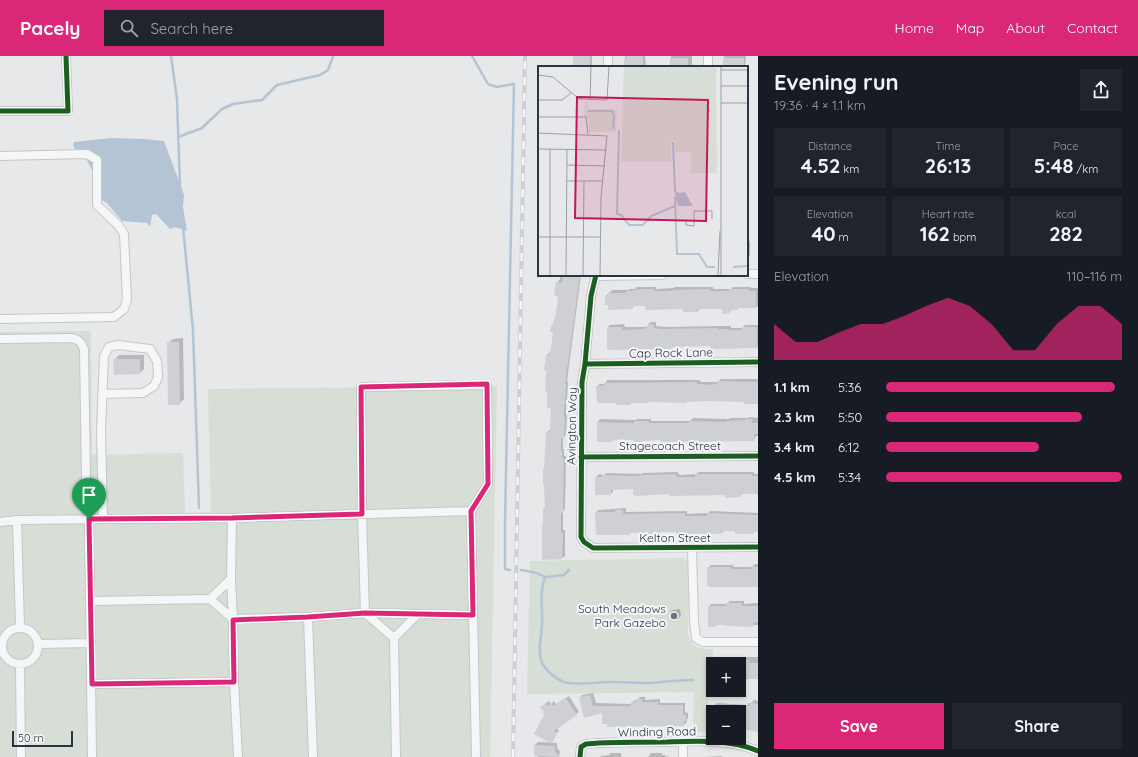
<!DOCTYPE html>
<meta charset="utf-8">
<style>
:root{--surface:#171b24;--page:#20242c;--text:#f1f3f6;--muted:#9ea1a6;--accent:#db2777}
body{margin:0;font-family:Quicksand,sans-serif;background:var(--page);color:var(--text);height:100vh;display:flex;flex-direction:column;font-size:15px;white-space:nowrap}
*{box-sizing:border-box;margin:0}
p{font-size:13px;color:var(--muted)}
.icon{flex:none;width:22px;height:22px;fill:none;stroke:currentColor;stroke-width:2;stroke-linecap:round;stroke-linejoin:round}
.map{position:relative;flex:1;overflow:hidden}
.sheet{display:flex;flex-direction:column;background:var(--surface);width:380px}
.sheet>*{flex:none}
.fabs{position:absolute;left:706px;top:601px;display:grid;gap:8px}
.fabs a{display:grid;place-items:center;width:40px;height:40px;border-radius:0px;background:var(--surface);box-shadow:0 2px 6px #0003;font-size:20px}
.scale{position:absolute;left:12px;bottom:10px;width:61px;box-sizing:border-box;padding-left:4px;border:2px solid #2b3445;border-top:0;font-size:11px;line-height:14px;white-space:nowrap;color:#2b3445;-webkit-text-stroke:3px #f4f6f9;paint-order:stroke}
.pin{position:absolute;display:grid;place-items:center;width:34px;height:34px;color:#fff;margin:-41px -17px;border-radius:50% 50% 50% 0;rotate:-45deg;box-shadow:0 0 4px #0007}
.pin .icon{rotate:45deg}
.round{display:grid;place-items:center;flex:none;width:42px;height:42px;border-radius:0px;background:var(--page)}
.head{display:flex;align-items:center;justify-content:space-between;height:68px;padding:0 16px}
h1{font-size:22px;font-weight:700;line-height:30px}
.figures{display:grid;grid-template-columns:repeat(3,1fr);gap:6px;height:68px;padding:4px 16px}
.figures div{display:grid;align-content:center;border-radius:0px;background:var(--page);text-align:center}
.figures b{font-size:20px;font-weight:700}
.figures small{font-size:11px;font-weight:400}
.figures p{font-size:11px}
.chart{height:112px;padding:8px 16px}
.chart p{display:flex;justify-content:space-between}
.chart svg{width:100%;height:72px;margin-top:4px;fill:var(--accent);opacity:.7}
.action{display:flex;gap:8px;margin-top:auto;padding:8px 16px}
.action a{flex:1;height:46px;border-radius:0px;background:var(--accent);color:#fff;font-size:16px;font-weight:700;line-height:46px;text-align:center}
.action a+a{background:var(--page);color:var(--text)}
ul{padding:0 16px;list-style:none;font-size:13px}
li{display:grid;grid-template-columns:64px 48px 1fr;align-items:center;height:30px}
li i{height:10px;border-radius:5px;background:var(--accent)}
header{display:flex;align-items:center;gap:24px;box-sizing:border-box;height:56px;padding:0 20px;background:var(--accent);color:#fff}
header strong{font-size:19px}
nav{display:flex;gap:22px;margin-inline-start:auto;font-size:14px}
.search{width:280px;height:36px;background:var(--page);display:flex;align-items:center;gap:10px;box-sizing:border-box;padding:0 14px;border-radius:0px;color:var(--muted);font-size:15px}
main{display:flex;flex:1;min-height:0}
.map>svg:first-child{display:block}
</style>
<header>
<strong>Pacely</strong>
<div class="search"><svg class="icon" aria-label="search" viewBox="0 0 24 24"><circle cx="10" cy="10" r="6"/><path d="M15 15l6 6"/></svg>Search here</div>
<nav><a>Home</a><a>Map</a><a>About</a><a>Contact</a></nav>
</header>
<main>
<div class="map">
<svg width="758" height="701" viewBox="0 0 758 701">
<rect width="100%" height="100%" fill="#e6e8ea"/>
<path fill="#d6ded6" d="M91,275l1,124 91,-2 2,60 26,-1 -3,-123 289,-3 -7,371h-490v-425z
M684,502l4,4v72c6,15 10,15 25,15v41l1,1 -6,1 1,40 -16,1 1,-41 -167,2 3,-133z"/>
<path fill="#b4c4d5" d="M111,82l32,1 21,2 20,54 -1,12 4,24 -12,-4 -5,2 -14,-15 -4,1 -2,12 -3,-4 -25,-2 -15,-18 -7,-4 -3,-18 -14,-29 -7,-2 -3,-5 1,-3z"/>
<path fill="#0003" d="M575,0h18l-1,1v10h-18z
M625,0h20l1,11h-21z
M671,0h21v11h-21z
M724,0h22l-1,11h-21z
M747,55h1v15l-1,1z
M747,95h2v11l-2,2z
M747,185h3v14l-3,3z
M561,219h20l-14,106h1l-1,19 -1,1v14h1l-1,20 -3,3v11h1v7h2l-1,53 -2,2v19h2v26l-3,2 -18,-34v-16l2,-1 1,-75 3,-2h1l1,-23 -5,-52 3,-3 1,1 3,-21 -2,-6 2,-3 1,-4 1,-2 3,-20 -2,-14 3,-4z
M637,231h19v2l18,-1 1,-1h38v2h18l2,-2h18v1h7v19h-19l-2,2 -5,1 -3,2 -6,-4h-22l-3,3h-14v-3l-38,-3h-11l-3,3 -26,-12 6,-6h16l2,-1h5z
M651,266h5v4l8,1 57,-1h10v2h12l2,-3h13v22l-47,1v-3l-37,1 -2,2 -64,-21 2,-2 14,-1 1,3h23v-2z
M183,282l1,61 -5,5 -11,-61 5,-4z
M119,299h25v14l-4,4 -26,-13z
M721,323h37v24l-12,-2 -38,-1 -76,2 -2,2 -33,-18 3,-2h5l2,-4h93v2h18z
M749,361l9,1v18h-2l-2,4 -130,-2 -10,1 -2,2 -14,-19 2,-3 36,1 1,-1h14v2h39l3,-3 36,1 1,-1h18z
M677,416l3,3 16,-1 3,-2h55v2h4v19h-15l-3,3 -13,-2 -57,-1 -36,-5 -21,1v3l-3,2 -14,-17 3,-3 5,1 2,-2 36,1 1,-1z
M626,452v4l61,-1v3l21,-1 2,-2 48,2v18h-3l-1,2 -18,-3h-11l-3,3h-45v-2h-15l-2,2 -64,-21 3,-2z
M755,508h3v22l-50,-18 3,-3h22l1,2h18z
M730,545h14v3l14,-1v22h-30l-2,-1h-8l-2,2h-7v-19l2,-3h16z
M680,553l1,7 -3,3 -7,1 -1,-7 2,-3z
M744,601h14v22l-19,-1v-14h-23v-2l3,-3h24z
M593,637l3,10 36,1v-2l3,-2h2l3,-3h5v3l15,-1v4h25v9l3,1v5l-1,1v3l-3,3 -81,-13 -19,5 -4,-19 2,-3z
M569,640l10,16 -23,16 3,2 -8,12 -6,-28 -1,-10 5,-3 2,3 3,-3 2,3z
M754,644l4,1v31l-19,-6v-14h-26v13h-2v-17l6,-5 30,2 2,-2h2z
M538,686l19,1v5l3,3 -1,6h-21v-2h-3v-10z
M610,697h11v4h-21l1,-1 8,-1z
M651,697h11v2h3v1l5,1h-22z
M722,700v1h-19h1z"/>
<g fill="none" stroke-linecap="round" stroke-linejoin="round">
<path stroke="#b4c4d5" stroke-width="2.5" d="M171,0l6,43 3,89
M472,0l16,28 9,3 17,-3 -9,437v48l5,1
M178,81l24,-9 20,-19 11,-5 29,-4 15,-15 43,-10 8,-5 5,-14
M183,171l10,103 6,178
M521,514l16,3 8,4 19,-2 5,-5
M545,521c-6,16 -2,32 -3,49 -1,12 -5,27 1,39 5,7 13,14 21,17 15,4 31,0 46,0 13,0 27,1 40,1 14,-1 28,-3 43,-3"/>
</g>
<path fill="#ced0d3" d="M573,0h17v9h-17z
M626,0h17v11h-19v-8h2z
M670,2h18v9h-15v-1h-3z
M723,2h21v9h-21z
M563,219h17l-15,109h1l-1,20h-1v14h1l-1,21 -3,-1v13h1v7h2l-1,55h-2v20h2l-1,26 -20,1v-35h1v-17h2l-1,-23h-1v-16h1l2,-37h4l1,-24h-4v-16l-2,-1 1,-20 -2,-1 2,-15h4l3,-23h-3l1,-7 2,1 1,-7h1l3,-22 -4,-2 2,-13 6,1z
M645,233h9v2h18v-1l38,-1v2h19v-2h20v2h7v17h-18v2h-8v3l-8,1v-5h-24v3h-15v-3l-38,1v-4h-12v3l-25,1v-5h-3v-9h3v-3h18v-2h7v-1z
M654,268v4l7,1 57,-1v1h11v1h13v-3h15v21l-47,1v-3l-38,1v2l-65,1v-23h15v3l23,-1v-1h2v-3z
M167,286h12l1,63h-12z
M113,303h27v15l-26,1z
M717,325l41,1v22h-14v-2l-36,-1 -22,1v1l-37,-1v1h-18v2h-14v-1l-2,-1h-17v-1h-1l-1,-16h8v-3l93,-1v2h7v1l13,-1z
M746,363h6v4h6v11h-4v7l-94,1v-2l-18,1 1,1h-9v-2h-9l-1,-1 -12,1v2h-15v-20l37,1v-2h15v2h40v-2l37,1v-1l20,-1z
M675,418l2,3h18v-3h57v2h6v18h-17v3l-15,1 -1,-1 1,-2 -57,1v-2l-34,2v-1h-2v-6l-22,1v5h-16v-18h7v-2l38,1v-1z
M615,454h8v4l62,-1v3h22v-3l51,2v17h-4v2h-19v-3h-13v3h-46v-2h-16v2l-17,1 -2,-2h-11v2h-34l-1,-23h20z
M707,511h24v2h20v-2h7v20h-49v-1h-2z
M726,547h16v3h16v16l-5,1v4l-26,-1 -1,-1h-10v2h-8v-21h18z
M741,604h8v3h9v16h-19v-18h2z
M590,639l3,11h38v-4h5v-3h6v3h16v3h25v10h3v6h-2v5l-77,1v-3h-5v-11l-18,5 -5,-21z
M566,642l11,17 -23,16 3,2 -5,11 -18,-10 10,-19 -1,-2 1,-1 -4,-5 6,-4 2,3 3,-3 2,3z
M750,647l8,1v28l-18,-4 4,-16h-31v-7h2l30,2v-2l5,1z
M534,689l21,1v5l5,6 -26,-1z"/>
<g fill="none" stroke-linecap="round" stroke-linejoin="round">
<g stroke="#c4c6c8" stroke-width="10">
<path id="minor" d="M608,0v11
M708,0v11
M0,55h68l-2,-55
M0,100l87,-2 10,6v45l21,20 6,9 3,66 -3,9 -10,8 -114,2
M747,218h11
M596,219l-5,21 -6,68 -3,18 -1,155 3,5 9,6 165,-1
M596,220l66,-1
M0,283l70,-1c8,1 11,3 14,11l2,131 3,39 3,238
M585,308l173,-2
M102,338l41,-1 11,-7 4,-9 -1,-16 -7,-12 -32,-4 -9,2 -5,9 -3,75 2,88
M581,401l177,-1
M17,464l3,107
M0,466l17,-2 215,-2 239,-7
M692,492l2,73 2,17 7,4h55
M231,523l2,40 1,63 4,75
M210,543l23,20 75,-2 57,-4 53,1
M90,545l120,-2 21,-20 1,-61
M308,561l5,140
M2 590a18 18 0 1 1 36 0a18 18 0 1 1-36 0Z
M394,582l-29,-25 -3,-99 -1,-127 126,-2 1,99 -17,27 5,246
M38,588l53,-1
M20,608l1,93
M92,628l142,-2
M396,701l-2,-119 24,-24 55,1
M580,701l1,-10 5,-3 13,-1c22,-1 45,-1 68,-1 30,-1 63,-3 91,9
M683,701v-16"/>
</g>
<use href="#minor" stroke="#f5f6f7" stroke-width="8"/>
<g stroke="#cecfd2" stroke-width="4">
<path id="rail" d="M513,701l12,-701"/>
</g>
<use href="#rail" stroke="#f4f6f9" stroke-width="2.5" stroke-dasharray="8" stroke-linecap="butt"/>
<g stroke="#f4f6f9" stroke-width="8">
<path id="cycleway" d="M0,55h68l-2,-55
M596,219l-5,21 -6,68 -3,18 -1,155 3,5 9,6 165,-1
M585,308l173,-2
M581,401l177,-1
M580,701l1,-10 5,-3 13,-1c22,-1 45,-1 68,-1 30,-1 63,-3 91,9"/>
</g>
<use href="#cycleway" stroke="#1b5e20" stroke-width="5"/>
</g>
<g fill="none" stroke-linecap="round" stroke-linejoin="round">
<g stroke="#fff" stroke-width="8">
<path id="route" d="M487,328l1,100 -17,27 2,104 -108,-2 -57,4 -75,3 1,62 -142,2 -3,-165 143,-1 130,-4 -1,-127z"/>
</g>
<use href="#route" stroke="#db2777" stroke-width="5"/>
</g>
<circle fill="#6c737f" stroke="#f4f6f9" stroke-width="1.5" cx="674" cy="560" r="4"/>
<g text-anchor="middle" stroke-width="4" stroke-linejoin="round" paint-order="stroke">
<g font-size="12" fill="#2b3445" stroke="#f4f6f9">
<text transform="translate(671 297) rotate(-1)" y="4">Cap Rock Lane</text>
<text transform="translate(572 370) rotate(-89)" y="4">Avington Way</text>
<text x="670" y="394">Stagecoach Street</text>
<text x="675" y="486">Kelton Street</text>
<text transform="translate(657 676) rotate(-1)" y="4">Winding Road</text>
</g>
<g font-size="12" fill="#2b3445" stroke="#f4f6f9" text-anchor="end">
<text x="666" y="557">South Meadows<tspan x="666" dy="14">Park Gazebo</tspan></text>
</g>
</g>
<g transform="translate(538 10)">
<rect width="210" height="210" fill="#e6e8ea"/>
<path d="M86,0h92l1,107h-26v-21h-16v-11h-4v21h-50zM47,36h3v7h29l-1,23h-27l-1,-13 -4,-3z" fill="#d6ded6"/>
<path d="M136,124l5,3 6,-1 8,14h-15z" fill="#b4c4d5"/>
<path fill="none" stroke="#b4c4d5" stroke-width="2" d="M50,45h24l2,5 -1,13M81,64l-2,84 4,1 8,10h14l8,-9 24,-10M135,76l2,49M137,131l2,57h22l8,13h8M195,201l15,-1"/>
<path fill="none" stroke="#9ba0a8" stroke-width="1" d="M183,0v210M183,4h27M0,9l15,2 26,22 28,1 2,-34M183,20h27M0,34h24l9,-7M52,34l1,-34M183,37h27M0,51h48l2,17M0,67l69,3 -6,61 -1,79M0,83l68,1M12,83v127M29,99l38,1M29,115h36M148,156v3l8,1v-15h18v8M0,171h62M28,210l1,-127M45,210l1,-95M180,210l2,-45"/>
<path fill="#c2185b" fill-opacity="0.15" stroke="#c2185b" stroke-width="2" d="M39,31l131,3 -2,121 -131,-3z"/>
<rect width="210" height="210" fill="none" stroke="#2b3445" stroke-width="2"/>
</g>
</svg>
<div class="fabs">
<a>+</a>
<a>−</a>
</div>
<div class="scale">50 m</div>
<div class="pin" style="left:89px;top:463px;background:#1e9e55"><svg class="icon" aria-label="arrive" viewBox="0 0 24 24"><path d="M6 21V4h12l-3 4 3 4H6"/></svg></div>
</div>
<section class="sheet">
<div class="head"><div><h1>Evening run</h1><p>19:36 · 4 × 1.1 km</p></div><a class="round"><svg class="icon" aria-label="share" viewBox="0 0 24 24"><path d="M12 15V3M7 8l5-5 5 5M5 13v7h14v-7"/></svg></a></div>
<div class="figures">
<div><p>Distance</p><b>4.52<small> km</small></b></div>
<div><p>Time</p><b>26:13</b></div>
<div><p>Pace</p><b>5:48<small> /km</small></b></div>
</div>
<div class="figures">
<div><p>Elevation</p><b>40<small> m</small></b></div>
<div><p>Heart rate</p><b>162<small> bpm</small></b></div>
<div><p>kcal</p><b>282</b></div>
</div>
<div class="chart"><p><span>Elevation</span>110–116 m</p>
<svg viewBox="0 0 160 44" preserveAspectRatio="none"><path d="M0 44V22L10 33L20 33L30 27L40 22L50 22L60 17L70 11L80 6L90 11L100 22L110 38L120 38L130 22L140 11L150 11L160 22V44z"/></svg>
</div>
<ul>
<li><b>1.1 km</b>5:36<i style="width:97%"></i></li>
<li><b>2.3 km</b>5:50<i style="width:83%"></i></li>
<li><b>3.4 km</b>6:12<i style="width:65%"></i></li>
<li><b>4.5 km</b>5:34<i style="width:100%"></i></li>
</ul>
<div class="action"><a>Save</a><a>Share</a></div>
</section>
</main>
